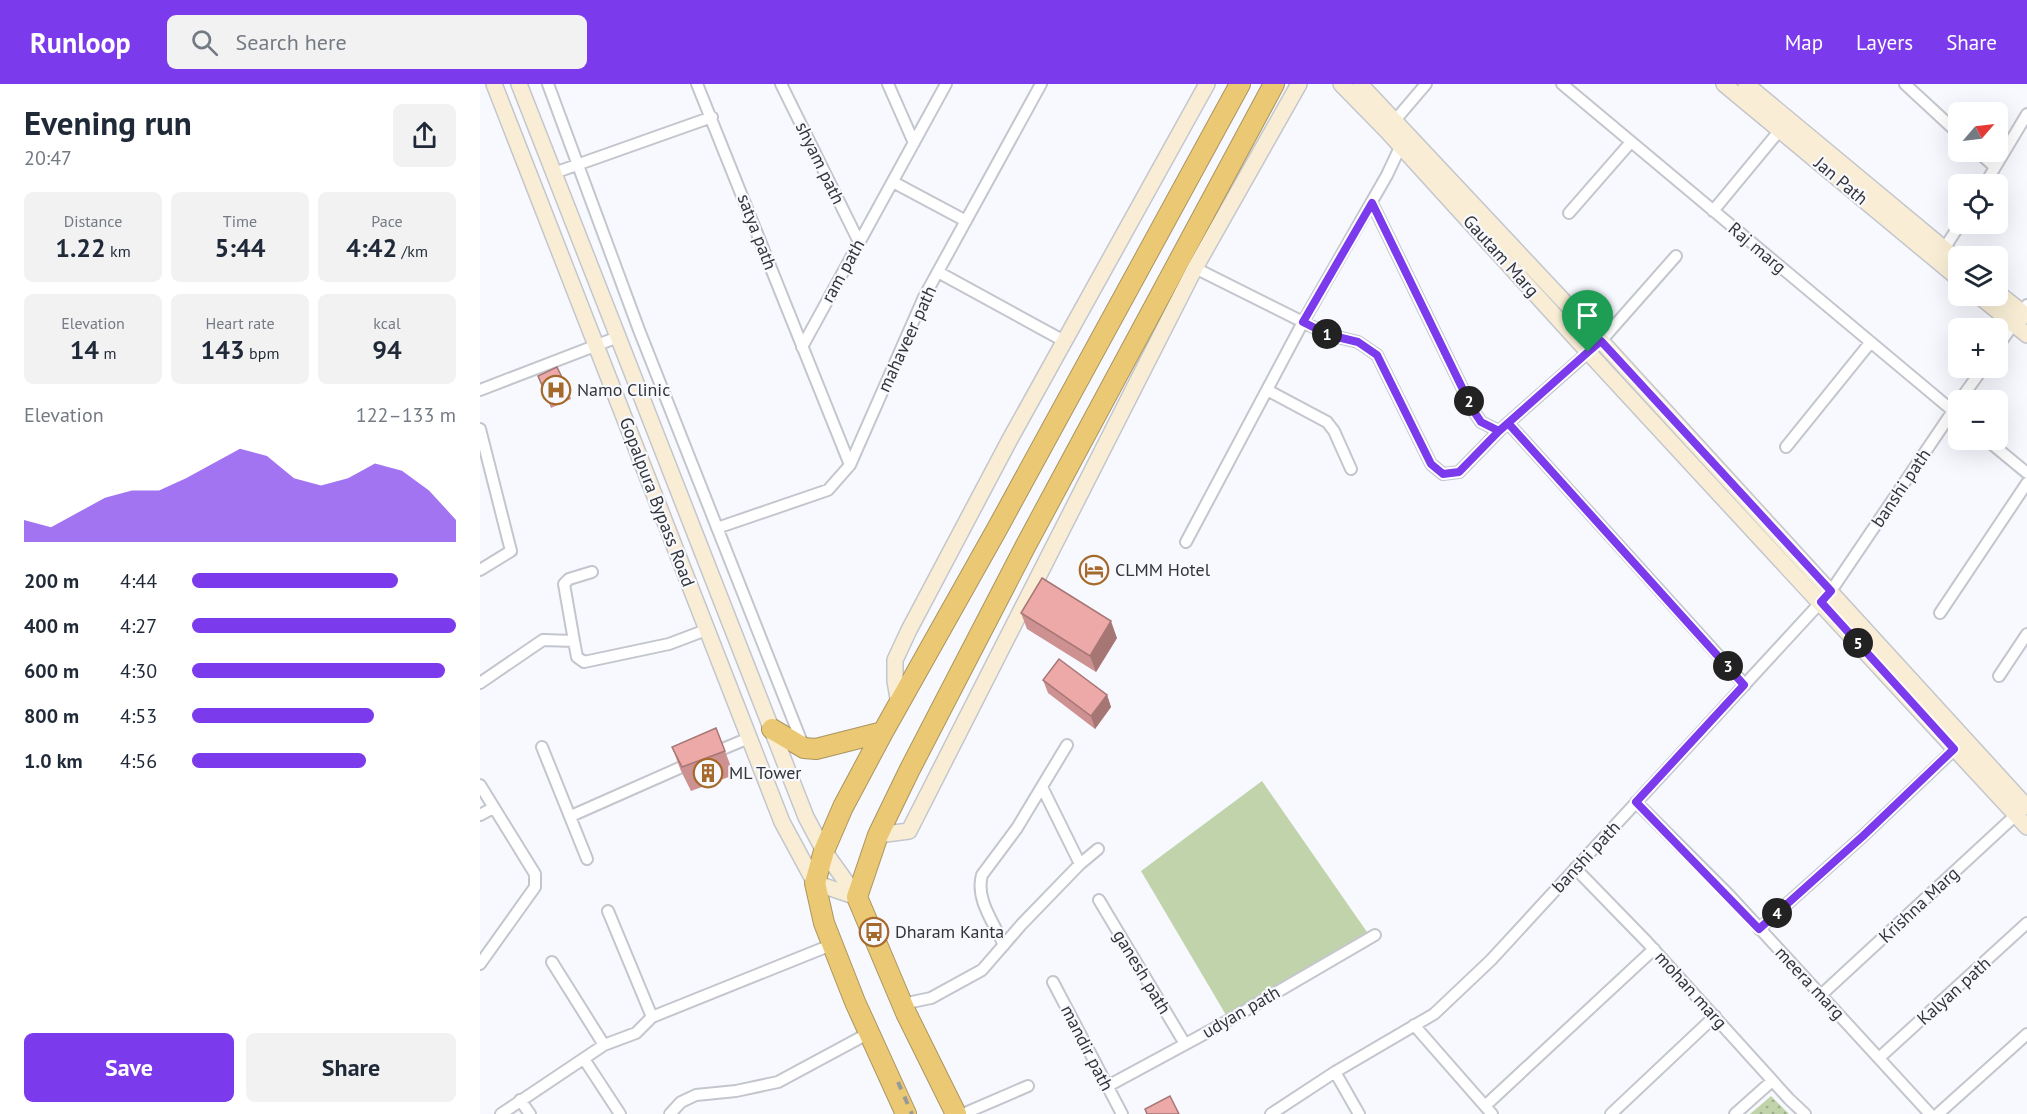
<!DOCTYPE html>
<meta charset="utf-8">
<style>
:root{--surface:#fff;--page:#f2f2f3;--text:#1f2937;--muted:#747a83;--accent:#7c3aed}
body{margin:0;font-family:"PT Sans",sans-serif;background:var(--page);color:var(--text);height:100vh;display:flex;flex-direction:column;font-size:22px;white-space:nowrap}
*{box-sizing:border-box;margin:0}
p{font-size:20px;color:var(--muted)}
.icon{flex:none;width:33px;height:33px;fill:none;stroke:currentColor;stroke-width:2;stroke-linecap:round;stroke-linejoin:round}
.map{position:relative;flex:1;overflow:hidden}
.side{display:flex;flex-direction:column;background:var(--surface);width:480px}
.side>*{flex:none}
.needle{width:39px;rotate:62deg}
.tools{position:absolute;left:1468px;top:18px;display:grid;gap:12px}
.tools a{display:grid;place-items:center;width:60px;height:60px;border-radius:9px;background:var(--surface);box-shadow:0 6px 24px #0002;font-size:30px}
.pin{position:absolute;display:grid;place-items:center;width:51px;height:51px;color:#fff;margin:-62px -26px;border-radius:50% 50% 50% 0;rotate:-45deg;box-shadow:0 0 6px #0007}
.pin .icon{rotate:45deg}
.km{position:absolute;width:30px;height:30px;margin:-15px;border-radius:50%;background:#222;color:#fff;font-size:16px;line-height:30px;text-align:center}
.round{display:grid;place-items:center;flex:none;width:63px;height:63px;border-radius:9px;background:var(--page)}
.headline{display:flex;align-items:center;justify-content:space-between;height:102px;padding:0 24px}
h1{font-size:33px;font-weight:800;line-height:45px}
.figures{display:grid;grid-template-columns:repeat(3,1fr);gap:9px;height:102px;padding:6px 24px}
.figures div{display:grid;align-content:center;border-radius:9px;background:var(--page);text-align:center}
.figures b{font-size:26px;font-weight:800}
.figures small{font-size:16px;font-weight:400}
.figures p{font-size:16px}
.chart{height:168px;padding:12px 24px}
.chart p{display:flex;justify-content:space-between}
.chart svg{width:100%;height:108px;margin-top:6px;fill:var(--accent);opacity:.7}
.cta{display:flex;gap:12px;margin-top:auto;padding:12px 24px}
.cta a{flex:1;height:69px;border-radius:9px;background:var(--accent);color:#fff;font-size:24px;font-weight:800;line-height:69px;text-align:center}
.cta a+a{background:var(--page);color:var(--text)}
ul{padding:0 24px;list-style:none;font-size:20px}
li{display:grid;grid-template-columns:96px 72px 1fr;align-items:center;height:45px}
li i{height:15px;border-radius:8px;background:var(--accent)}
header{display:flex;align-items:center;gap:36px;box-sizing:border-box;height:84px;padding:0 30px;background:var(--accent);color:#fff}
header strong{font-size:28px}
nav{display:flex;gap:33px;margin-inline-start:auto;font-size:21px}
.search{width:420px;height:54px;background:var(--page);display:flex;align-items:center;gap:15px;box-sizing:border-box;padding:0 21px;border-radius:9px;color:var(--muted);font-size:22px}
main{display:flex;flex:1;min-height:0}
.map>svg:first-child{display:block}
</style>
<header>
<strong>Runloop</strong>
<div class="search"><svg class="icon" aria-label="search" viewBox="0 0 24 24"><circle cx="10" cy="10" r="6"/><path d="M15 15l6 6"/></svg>Search here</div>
<nav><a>Map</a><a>Layers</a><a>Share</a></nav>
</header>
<main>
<section class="side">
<div class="headline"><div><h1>Evening run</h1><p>20:47</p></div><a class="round"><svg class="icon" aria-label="share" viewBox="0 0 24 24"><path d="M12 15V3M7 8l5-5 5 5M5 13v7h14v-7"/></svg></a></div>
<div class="figures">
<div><p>Distance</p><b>1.22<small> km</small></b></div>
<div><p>Time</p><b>5:44</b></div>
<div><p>Pace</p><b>4:42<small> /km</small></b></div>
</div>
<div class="figures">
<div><p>Elevation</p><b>14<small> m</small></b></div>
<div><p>Heart rate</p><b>143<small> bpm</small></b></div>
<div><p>kcal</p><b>94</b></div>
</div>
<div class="chart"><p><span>Elevation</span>122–133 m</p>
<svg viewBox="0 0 160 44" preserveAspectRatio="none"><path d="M0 44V35L10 38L20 32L30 26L40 23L50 23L60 18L70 12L80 6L90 9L100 18L110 21L120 18L130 12L140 15L150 23L160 35V44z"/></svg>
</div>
<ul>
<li><b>200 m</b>4:44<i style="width:78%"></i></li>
<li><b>400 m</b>4:27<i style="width:100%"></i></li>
<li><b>600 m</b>4:30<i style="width:96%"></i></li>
<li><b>800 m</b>4:53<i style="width:69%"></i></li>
<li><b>1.0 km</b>4:56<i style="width:66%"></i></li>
</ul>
<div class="cta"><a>Save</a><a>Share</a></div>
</section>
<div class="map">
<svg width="1547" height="1030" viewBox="0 0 1547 1030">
<defs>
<pattern id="park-dots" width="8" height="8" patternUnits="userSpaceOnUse" patternTransform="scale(1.5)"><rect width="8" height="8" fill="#c0d3aa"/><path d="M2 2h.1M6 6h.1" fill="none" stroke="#9dac8b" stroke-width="1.8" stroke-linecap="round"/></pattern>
</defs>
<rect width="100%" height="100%" fill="#f7f9ff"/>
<path fill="#c0d3aa" d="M782,697l105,151 -141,83 -85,-144z"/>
<path fill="url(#park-dots)" d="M1291,1012l18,18h-39z"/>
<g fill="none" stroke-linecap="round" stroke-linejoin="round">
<g stroke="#c4c6cd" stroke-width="14">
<path id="street" d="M68,0l91,246 164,415
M217,0l153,381
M301,0l78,158
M408,0l26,59
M1082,0l397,332
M1425,0l54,50
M911,41l35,-41
M1498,68l17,15
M74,89l158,-56
M413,98l73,39
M1505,100l42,-70
M892,119l101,207 8,12 18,9
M1233,127l67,-81
M1089,129l62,-71
M1464,165l16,-25
M715,184l134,67 29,7 19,13 54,109 12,10 16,-2 40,-41 102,-90 75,-85
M458,188l126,69
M1518,262l29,-41
M322,263l144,-263
M0,306l138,-53
M787,306l60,32 7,9 17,38
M1480,316l23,-32
M1028,339l237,262
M0,345l31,122 -31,19
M1507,356l40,33
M1306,363l84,-104
M237,444l111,-38 22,-25 74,-168 117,-213
M706,458l117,-220 84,-147 16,-34
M1460,529l87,-130
M94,557l-10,-57 5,-5 23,-7
M1519,592l28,-42
M0,599l63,-43 31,1 3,16 7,5 85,-18 37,-14
M62,663l45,112
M233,669l36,-15
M0,701l55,89v13l-55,77
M562,703l38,77
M1156,718l93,93 201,219
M0,731l13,-7
M91,732l122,-54
M1095,784l72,74 142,157 16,15
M619,816l86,144
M128,827l44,106
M1279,845l104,-93 97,-92
M524,861c-10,-22 -29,-46 -22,-70l35,-47 50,-83
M72,878l52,83
M573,898l69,132
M1341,911l198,-183
M422,920l29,-6 51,-28 39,-45 59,-61 18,-15
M934,941l78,89
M1399,974l148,-135
M104,975l36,55
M855,988l24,42
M626,1003l111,-60 158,-92
M40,1016l10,14
M1005,1022l169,-157
M21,1030l103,-69 32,-12 16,-16 179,-72
M190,1030l11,-12 15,-7 40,-4 42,-9 91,-49
M483,1030l65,-28
M791,1030l64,-42 99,-58 57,-54 340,-369 128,-189
M1131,1030l104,-98
M1255,1030l37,-33
M1458,1030l89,-80"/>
</g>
<g stroke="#c4c6cd" stroke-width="18">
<path id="secondary" d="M14,0l288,738 33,61 42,14
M39,0l287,733 18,34 33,46
M861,0l46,47 201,221 439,475
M880,0l241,257 426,466
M1244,0l235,195
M1266,0l213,177
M1518,209l29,23
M1499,212l48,39
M419,620l-4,-23v-21l14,-30 100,-189 198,-357
M398,751l31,-4 286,-563 104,-184"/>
</g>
<g stroke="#aa955f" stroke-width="22">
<path id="highway" d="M292,645l32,19 12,1 67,-17
M426,1030l-51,-112 -31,-79 -9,-40 9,-32 19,-44 40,-75 114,-203 243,-445
M476,1030l-50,-101 -49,-116 21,-62 31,-64 116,-224 249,-463"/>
</g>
<use href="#street" stroke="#fff" stroke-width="10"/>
<use href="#secondary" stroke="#f9eed5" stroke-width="15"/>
<use href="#highway" stroke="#eac874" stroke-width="20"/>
<path stroke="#97999d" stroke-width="4" stroke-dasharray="8 8" stroke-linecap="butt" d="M418,998l14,32"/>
</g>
<path fill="#cc9190" d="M58,292l30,14 3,9 -20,9z
M541,529l96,25 -21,34 -69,-43z
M563,596l64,15 4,12 -16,22 -47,-36z
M192,663l53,4 9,24 -43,16 -10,-20z"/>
<path fill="#a67675" d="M631,537l6,17 -21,34 -6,-16z
M627,611l4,12 -16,22 -4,-13z"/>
<path fill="#eda9a7" stroke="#a67675" stroke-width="1.5" d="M77,283l11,23 -20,9 -10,-23z
M562,494l69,43 -21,35 -69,-43z
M579,575l48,36 -16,21 -48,-36z
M236,644l9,23 -43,16 -10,-20z
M690,1012l9,18h-32l-2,-5z"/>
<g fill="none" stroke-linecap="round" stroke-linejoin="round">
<g stroke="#fff" stroke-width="12">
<path id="route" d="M1108,268l-89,79 -40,41 -16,2 -12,-10 -54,-109 -19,-13 -29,-7 -26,-13 69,-119 101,207 8,12 18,9 9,-8 236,262 -108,117 123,127 104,-93 91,-87 -133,-147 10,-11 -230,-250 -13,11"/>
</g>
<use href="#route" stroke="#7c3aed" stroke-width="8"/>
</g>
<defs>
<g id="hospital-ring" transform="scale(1.5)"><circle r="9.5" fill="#f7f9ff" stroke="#a56a2b" stroke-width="1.5"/><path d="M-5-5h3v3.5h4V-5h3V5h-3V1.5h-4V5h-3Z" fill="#a56a2b"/></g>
<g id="hotel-ring" transform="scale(1.5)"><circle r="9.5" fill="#f7f9ff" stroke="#a56a2b" stroke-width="1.5"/><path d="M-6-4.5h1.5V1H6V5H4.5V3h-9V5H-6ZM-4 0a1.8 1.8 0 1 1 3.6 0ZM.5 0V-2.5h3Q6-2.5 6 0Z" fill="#a56a2b"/></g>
<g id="building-ring" transform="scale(1.5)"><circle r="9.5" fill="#f7f9ff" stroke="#a56a2b" stroke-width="1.5"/><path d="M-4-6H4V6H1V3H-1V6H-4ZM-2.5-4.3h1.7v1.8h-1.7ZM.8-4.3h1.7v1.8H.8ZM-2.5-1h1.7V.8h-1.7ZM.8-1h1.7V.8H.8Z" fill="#a56a2b"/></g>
<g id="bus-ring" transform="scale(1.5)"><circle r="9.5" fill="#f7f9ff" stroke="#a56a2b" stroke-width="1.5"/><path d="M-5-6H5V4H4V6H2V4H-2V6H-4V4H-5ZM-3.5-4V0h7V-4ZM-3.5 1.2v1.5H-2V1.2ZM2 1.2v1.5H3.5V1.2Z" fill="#a56a2b"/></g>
</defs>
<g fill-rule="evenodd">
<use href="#hospital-ring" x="76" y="306"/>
<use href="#hotel-ring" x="614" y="486"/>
<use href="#building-ring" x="228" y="689"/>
<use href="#bus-ring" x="394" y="848"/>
</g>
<g text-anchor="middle" stroke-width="4.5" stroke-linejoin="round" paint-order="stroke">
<g font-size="18" fill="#343538" stroke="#f7f9ff">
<text transform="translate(340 79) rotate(64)" y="6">shyam path</text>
<text transform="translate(1361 97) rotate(40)" y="6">Jan Path</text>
<text transform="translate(277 148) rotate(69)" y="6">satya path</text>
<text transform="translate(1277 164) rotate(40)" y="6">Raj marg</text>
<text transform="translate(1021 172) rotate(48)" y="6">Gautam Marg</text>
<text transform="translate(363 187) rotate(-61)" y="6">ram path</text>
<text transform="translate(427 255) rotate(-65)" y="6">mahaveer path</text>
<text transform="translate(1421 404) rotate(-56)" y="6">banshi path</text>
<text transform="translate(177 418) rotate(69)" y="6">Gopalpura Bypass Road</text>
<text transform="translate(1106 773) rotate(-47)" y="6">banshi path</text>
<text transform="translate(1439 821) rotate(-43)" y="6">Krishna Marg</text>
<text transform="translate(662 888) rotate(59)" y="6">ganesh path</text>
<text transform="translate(1330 899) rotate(47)" y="6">meera marg</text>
<text transform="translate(1211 906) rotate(48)" y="6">mohan marg</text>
<text transform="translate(1474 907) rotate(-42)" y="6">Kalyan path</text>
<text transform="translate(761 928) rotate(-30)" y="6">udyan path</text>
<text transform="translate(607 964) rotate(63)" y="6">mandir path</text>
</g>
<g font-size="18" fill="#343538" stroke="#f7f9ff" text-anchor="start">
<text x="97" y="312">Namo Clinic</text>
<text x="635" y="492">CLMM Hotel</text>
<text x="249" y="695">ML Tower</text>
<text x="415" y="854">Dharam Kanta</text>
</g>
</g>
</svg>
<div class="tools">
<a><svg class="needle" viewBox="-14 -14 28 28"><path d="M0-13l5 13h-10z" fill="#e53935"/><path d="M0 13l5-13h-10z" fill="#747a83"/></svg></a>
<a><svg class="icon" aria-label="locate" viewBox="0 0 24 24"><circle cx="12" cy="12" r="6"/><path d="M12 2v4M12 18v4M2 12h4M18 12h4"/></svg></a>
<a><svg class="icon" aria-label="layers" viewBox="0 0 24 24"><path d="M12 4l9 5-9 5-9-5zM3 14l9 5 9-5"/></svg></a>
<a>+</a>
<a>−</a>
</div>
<div class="pin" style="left:1108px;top:268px;background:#1e9e55"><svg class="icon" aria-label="arrive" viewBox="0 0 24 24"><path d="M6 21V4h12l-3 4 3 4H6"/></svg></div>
<b class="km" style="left:847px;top:250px">1</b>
<b class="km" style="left:989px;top:317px">2</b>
<b class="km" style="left:1248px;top:582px">3</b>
<b class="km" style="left:1297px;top:829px">4</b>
<b class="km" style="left:1378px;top:559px">5</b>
</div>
</main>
